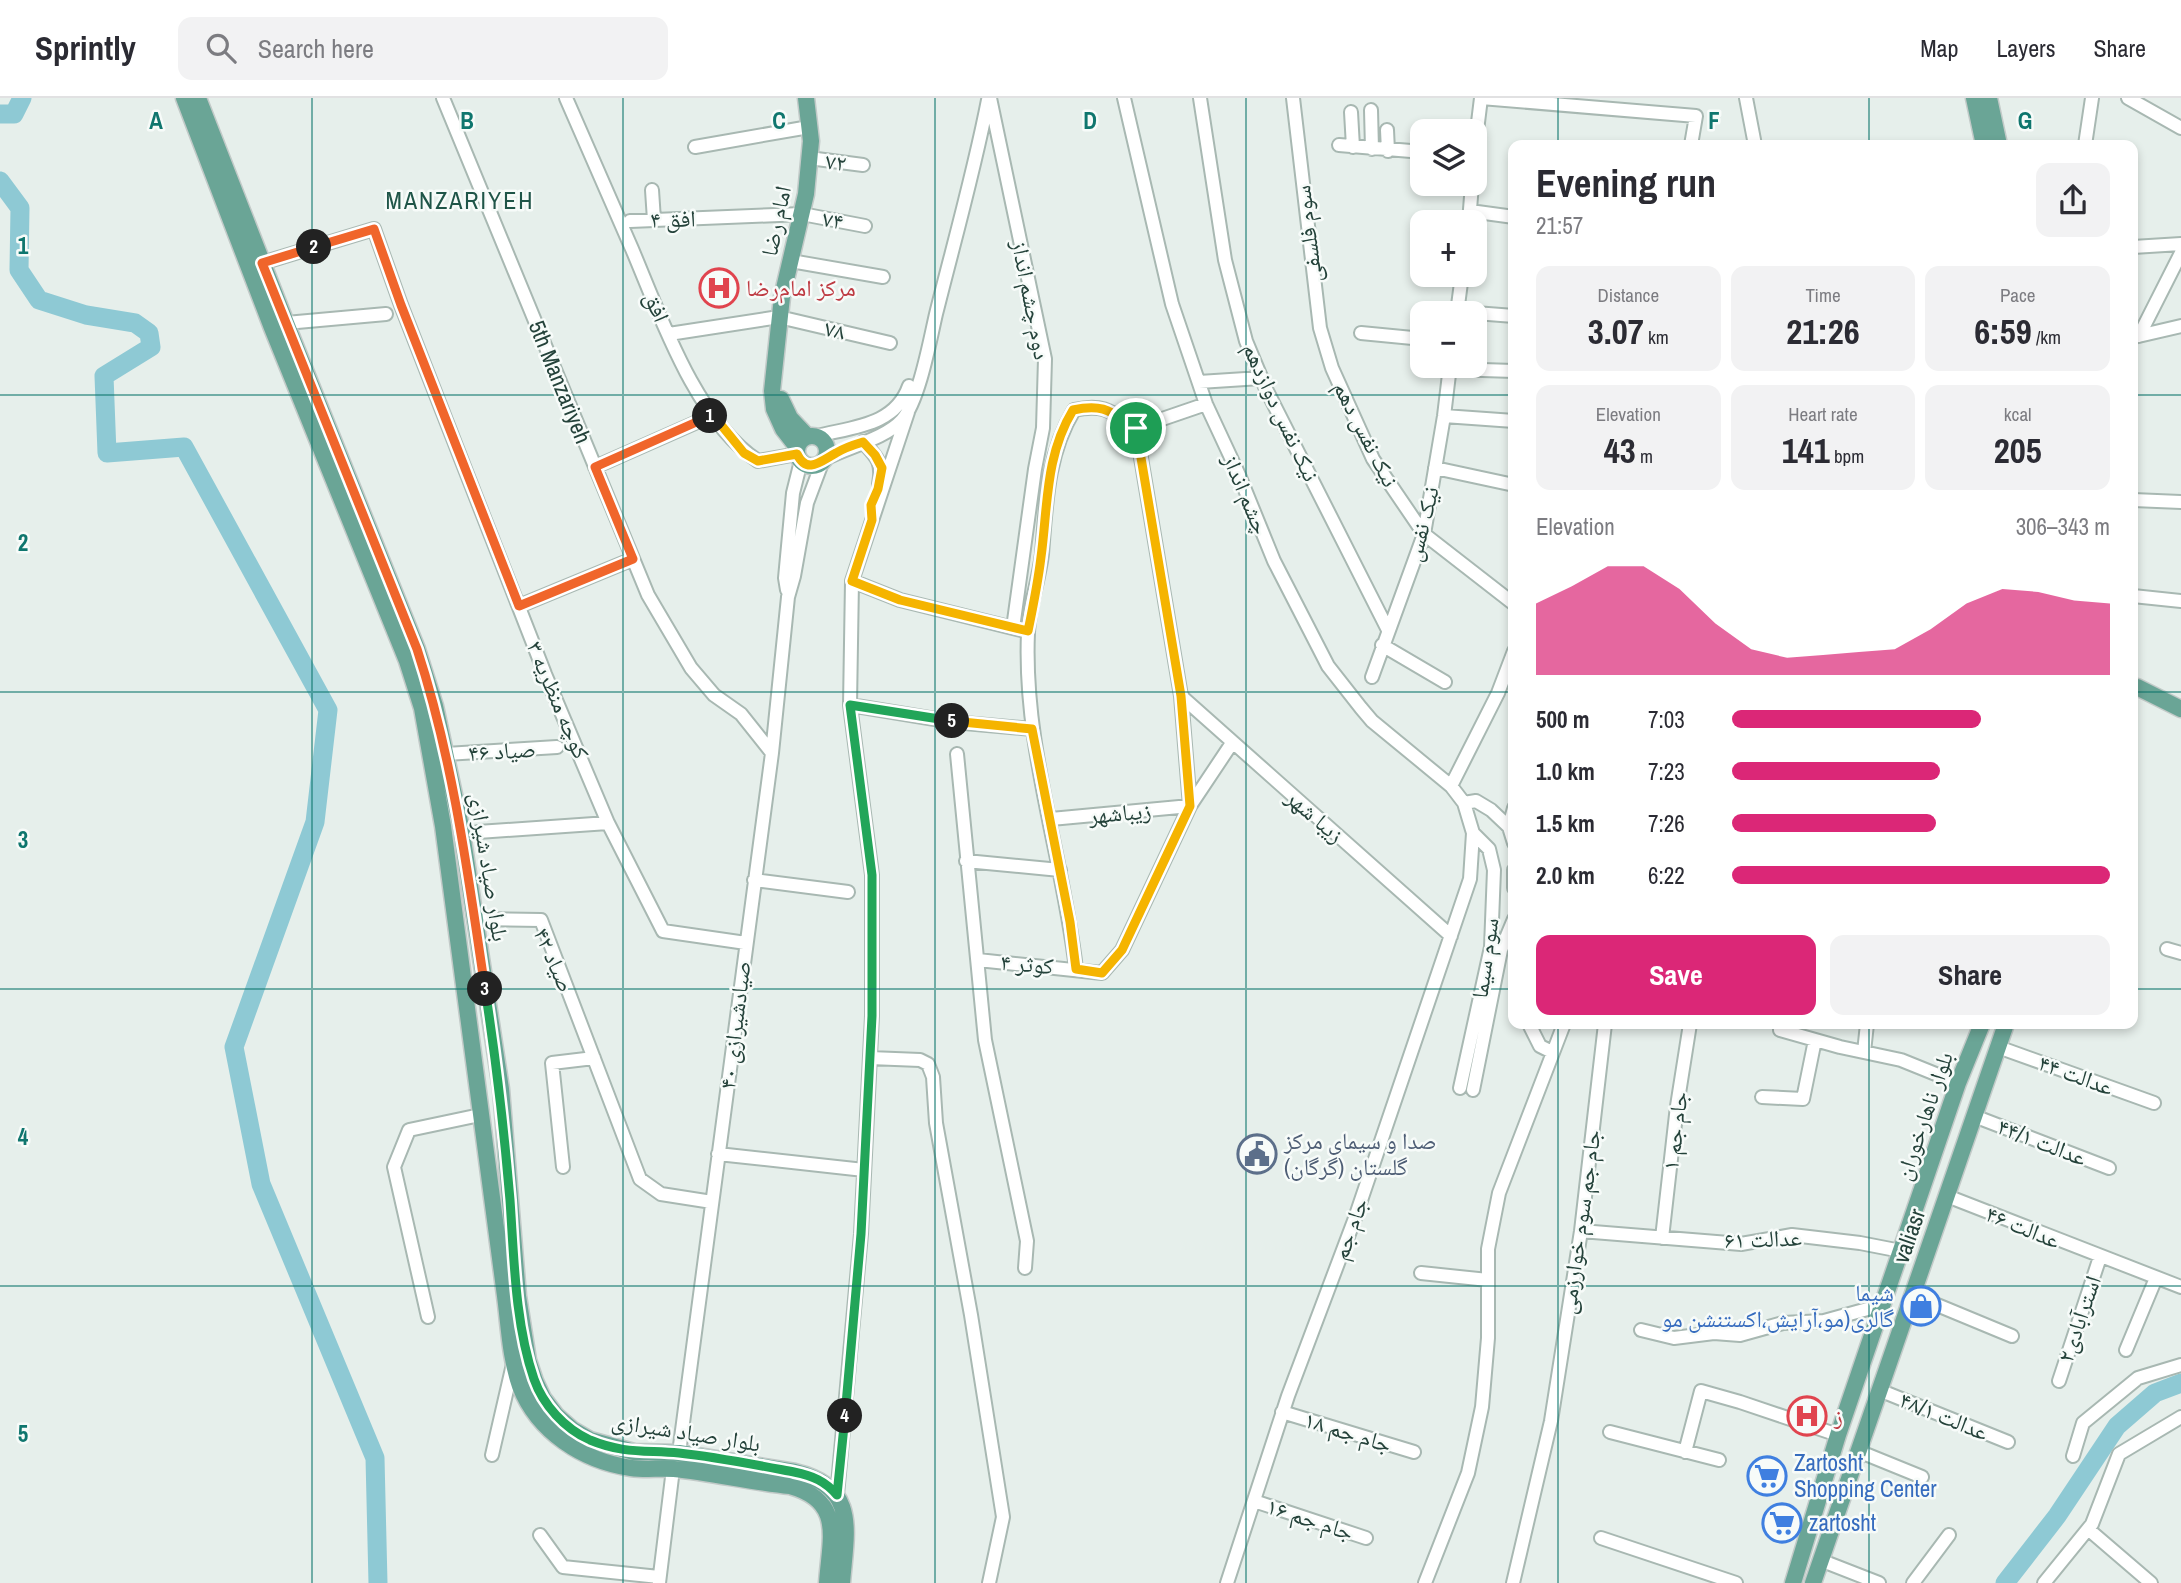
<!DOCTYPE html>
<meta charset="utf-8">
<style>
:root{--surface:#fff;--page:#f2f2f3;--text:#2b2b33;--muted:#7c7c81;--line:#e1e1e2;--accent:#db2777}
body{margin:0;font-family:"Archivo Narrow","Noto Naskh Arabic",sans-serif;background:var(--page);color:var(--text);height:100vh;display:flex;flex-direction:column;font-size:26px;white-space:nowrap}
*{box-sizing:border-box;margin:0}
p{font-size:23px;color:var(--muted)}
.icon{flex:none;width:38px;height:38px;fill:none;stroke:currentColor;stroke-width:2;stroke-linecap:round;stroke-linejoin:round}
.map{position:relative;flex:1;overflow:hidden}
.drawer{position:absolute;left:1508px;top:42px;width:630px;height:889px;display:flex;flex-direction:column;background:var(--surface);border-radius:14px;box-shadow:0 4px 10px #0003}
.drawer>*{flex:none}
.fabs{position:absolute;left:1410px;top:21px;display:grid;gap:14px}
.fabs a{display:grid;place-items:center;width:77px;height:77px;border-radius:14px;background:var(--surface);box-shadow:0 4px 10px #0003;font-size:35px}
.pin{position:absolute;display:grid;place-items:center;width:60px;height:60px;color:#fff;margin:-30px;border:4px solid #fff;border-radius:50%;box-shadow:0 2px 7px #0007}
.km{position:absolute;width:35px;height:35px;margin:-18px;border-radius:50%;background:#222;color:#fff;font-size:19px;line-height:35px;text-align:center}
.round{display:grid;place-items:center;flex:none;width:74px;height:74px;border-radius:14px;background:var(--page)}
.summary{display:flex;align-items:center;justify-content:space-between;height:119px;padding:0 28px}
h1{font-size:38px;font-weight:700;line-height:52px}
.metrics{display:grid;grid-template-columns:repeat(3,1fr);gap:10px;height:119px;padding:7px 28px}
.metrics div{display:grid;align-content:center;border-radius:14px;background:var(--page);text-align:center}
.metrics b{font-size:35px;font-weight:700}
.metrics small{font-size:19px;font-weight:400}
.metrics p{font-size:19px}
.chart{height:196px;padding:14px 28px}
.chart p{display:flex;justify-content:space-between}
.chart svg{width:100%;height:126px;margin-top:7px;fill:var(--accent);opacity:.7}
.action{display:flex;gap:14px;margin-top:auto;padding:14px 28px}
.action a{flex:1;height:80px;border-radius:14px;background:var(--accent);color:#fff;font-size:28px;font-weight:700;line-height:80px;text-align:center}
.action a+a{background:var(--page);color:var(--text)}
ul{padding:0 28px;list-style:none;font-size:23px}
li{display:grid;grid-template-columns:112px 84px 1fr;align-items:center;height:52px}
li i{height:18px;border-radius:9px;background:var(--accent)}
header{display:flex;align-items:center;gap:42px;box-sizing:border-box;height:98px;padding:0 35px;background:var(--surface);border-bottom:2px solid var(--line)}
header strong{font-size:33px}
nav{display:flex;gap:38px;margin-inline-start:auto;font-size:24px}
.search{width:490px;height:63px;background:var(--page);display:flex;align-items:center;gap:18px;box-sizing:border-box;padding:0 24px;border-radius:14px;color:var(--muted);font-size:26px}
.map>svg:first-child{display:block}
</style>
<header>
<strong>Sprintly</strong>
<div class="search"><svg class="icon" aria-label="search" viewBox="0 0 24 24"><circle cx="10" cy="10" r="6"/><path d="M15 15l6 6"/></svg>Search here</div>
<nav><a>Map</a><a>Layers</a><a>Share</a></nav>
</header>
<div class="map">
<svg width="2181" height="1485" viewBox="0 0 2181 1485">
<rect width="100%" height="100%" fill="#e6efeb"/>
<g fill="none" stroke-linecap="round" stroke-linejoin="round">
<path stroke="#8ec9d4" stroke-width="19" d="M0,16h14l8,-16
M0,83l20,27 -1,62 20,30 47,15 49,8 14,10 2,14 -47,29 3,77 77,-6 144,263 -13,112 -81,225 27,137 114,274 3,125
M2005,1485l52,-67 60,-90 38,-33 26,-10"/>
<g stroke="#a8b8b2" stroke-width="16">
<path id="minor" d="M443,0l205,497 43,73 23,27 27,19 31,39
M566,0c22,51 44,101 66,151 28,66 64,172 126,212l39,-7
M990,0l55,261 -2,69 -8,41 -22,159
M1124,0l48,206 34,100 33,71 35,86 54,105 33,42 11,13 79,65 13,17 9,30 -3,46 -115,339 -67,178 -61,187
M1200,0l25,162 21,81 20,48 122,241
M1293,0l27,230 12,40 41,91 51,75 90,70
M1481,0l215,18 -5,29
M1746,0l9,47
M2128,0l53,30
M1371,12l1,39
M1351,14l2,35
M1387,32l1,21
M1339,47l84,7
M2085,47l7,-47
M695,49l114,-20
M1475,49l6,-49
M809,60l54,7
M652,92l2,30
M1470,113l44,6
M630,123l172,-7 63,12
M1469,124l3,-38
M2133,149l48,-3
M791,163l92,16
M262,165l112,-34 27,76 144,369 63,149 55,108 83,12
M1457,215l5,-38
M1475,215l39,3
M286,225l100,-9
M1361,235l62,6
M669,236l110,-17 111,26
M2139,238l42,-83
M2134,239l47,-11
M1450,271l64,2
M1199,284l62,-4
M1444,318l70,5
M1136,330l45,268 9,110
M1136,330l70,-24
M817,338c35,-9 78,-10 92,-50
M863,344c14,15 20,20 16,42
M825,361c22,-12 60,-20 77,-39 17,-19 28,-80 34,-106 18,-72 38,-142 52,-214
M595,369l118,-52
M1435,370l79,17
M2133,402l48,2
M852,483l48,19 121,30
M787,492l-2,-12 8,-85 8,-32
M2133,498l48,5
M519,508l114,-47
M1382,547l63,37
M1372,579l52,-143 20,-118 6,-50
M1181,598l270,240
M850,607l103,17 79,7
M446,656l111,-7
M957,656l28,286 42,201 -2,27
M1451,688l47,-93 16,-42
M1464,705l12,-2 15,9 18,17 5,16
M1051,721l139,-13
M1509,729l5,-19
M478,734l130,-9
M966,763l94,9
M1514,772v18
M754,782l94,12
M475,821l66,1 99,259 21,15 51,8
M2167,851l14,4
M978,862l124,13 20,-23 68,-144 42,-63
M1076,871c-13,-112 -53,-223 -48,-336 1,-27 11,-53 14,-79 4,-49 5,-100 32,-144 30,-7 38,2 62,18
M1529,926l11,22 12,6
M1780,932l60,17 61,13 57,23
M1998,949l156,56
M1864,954l3,-28
M870,960l50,2 8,4 5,13 3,46 35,192 32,202 -14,66
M1460,990l31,-141 3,-77 -5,-21 -16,-16
M1473,992l28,-140 13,-31
M1762,999l41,2 12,-59
M1974,1018l135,52
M718,1056l146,16
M563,1069l-11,-104 42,-5
M1947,1098l234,91
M1581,1133l160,13 51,-9 68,8 41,8
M1662,1140l15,-132 13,-82
M1421,1175l67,7
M1913,1197l99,41
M428,1219l-34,-150 15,-37 71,-15
M1641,1232l33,8 40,-5 26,2 43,-12 41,-2 58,-16
M2126,1252l30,-72
M2059,1283l41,-124
M1879,1292l129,52
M1282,1314l132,40
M1610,1334l109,28
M1858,1353l64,26
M1685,1354l16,-61 39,11 98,33
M679,1355l93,-700 16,-156 6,-21 13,-73 15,-40
M492,1357l21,-91
M2073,1358l10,-33 55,-45 43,-13
M837,1397l24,-261 11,-218v-141l-22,-170 2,-124 56,-169
M1254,1403l112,37
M2088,1431l63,54
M540,1437l23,32 96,10
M1601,1440l135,45
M1820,1462l59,23
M659,1485l14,-114
M1425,1485l43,-110 14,-66 6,-69v-89l11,-56 65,-169
M1513,1485l38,-162 30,-190 24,-207
M1913,1485l36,-48
M2044,1485l48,-59 27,-70 62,-37"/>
</g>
<g stroke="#c2cac8" stroke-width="19">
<path id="major" d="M184,0l88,230 135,333 15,47 21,118 62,470c4,30 5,62 15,90 18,46 63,75 111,82 14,2 28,0 43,1 39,4 77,13 116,17 54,15 40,52 37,97
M198,0l88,225 131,326 18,57 26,121 40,262 17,207 10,64 7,21 8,17 13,17 17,15 17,10 44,12 45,1 116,19c64,15 51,59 47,111
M1974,0l10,47
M1989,0l10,47
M781,301l9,19 17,18
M797 353a15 15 0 1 1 30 0a15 15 0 1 1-30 0Z
M797,349l-14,-18 -9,-20 -2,-18 10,-94 24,-103 5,-53 -5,-43
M2137,589l44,22
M1793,1485l45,-148 120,-352 24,-59
M1813,1485l193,-559"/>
</g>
<use href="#minor" stroke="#fff" stroke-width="12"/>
<use href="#major" stroke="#6aa596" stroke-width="16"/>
</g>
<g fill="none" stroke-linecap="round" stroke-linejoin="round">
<g stroke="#fff" stroke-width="14">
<path id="split-1" d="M710,318l3,-1 31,38 14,8 39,-7c10,21 24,7 39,-1 8,-5 17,-8 27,-11l12,13 7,13 -4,21 -7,16 1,15 -20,61 48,19 128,31c5,-24 10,-49 13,-74 7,-51 4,-101 32,-147 31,-7 38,2 63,18"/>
</g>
<g stroke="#fff" stroke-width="14">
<path id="split-2" d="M314,149l60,-18 27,76 118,301 114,-47 -38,-92 115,-51"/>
</g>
<g stroke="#fff" stroke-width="14">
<path id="split-3" d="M314,149l-52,16 155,386c36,110 51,225 68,340"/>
</g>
<g stroke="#fff" stroke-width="14">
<path id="split-4" d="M485,891c11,70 19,140 25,211 4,57 5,124 24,179 9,26 31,50 56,61 34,14 55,10 89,13 38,4 78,12 115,19 19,4 31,9 43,23l8,-79"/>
</g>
<g stroke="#fff" stroke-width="14">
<path id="split-5" d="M845,1318l16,-182 11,-218v-141l-22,-170 102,16"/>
</g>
<g stroke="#fff" stroke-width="14">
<path id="split-6" d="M952,623l80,8 38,193 6,47 26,4 20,-23 68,-144 -9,-110 -45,-268"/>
</g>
<use href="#split-1" stroke="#f5b400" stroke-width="9"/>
<use href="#split-2" stroke="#f0652b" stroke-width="9"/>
<use href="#split-3" stroke="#f0652b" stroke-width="9"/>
<use href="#split-4" stroke="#22a559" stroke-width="9"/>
<use href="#split-5" stroke="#22a559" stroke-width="9"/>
<use href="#split-6" stroke="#f5b400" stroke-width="9"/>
</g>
<path fill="none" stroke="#0f766e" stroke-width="2" stroke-opacity="0.55" d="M312,0v1485M623,0v1485M935,0v1485M1246,0v1485M1558,0v47M1869,0v47M0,297h1514M2133,297h48M0,594h1514M2133,594h48M0,891h1514M2133,891h48M1558,926v559M1869,926v559M0,1188h2181"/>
<defs>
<g id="hospital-ring" transform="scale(2.0125)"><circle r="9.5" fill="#f7fbf9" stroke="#e0444e" stroke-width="1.5"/><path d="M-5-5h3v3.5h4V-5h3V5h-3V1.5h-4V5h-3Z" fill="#e0444e"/></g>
<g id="civic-ring" transform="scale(2.0125)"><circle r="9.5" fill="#f7fbf9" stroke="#5c6f8a" stroke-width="1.5"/><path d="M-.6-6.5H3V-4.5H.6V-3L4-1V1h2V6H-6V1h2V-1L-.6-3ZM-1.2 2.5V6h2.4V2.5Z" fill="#5c6f8a"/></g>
<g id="shop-ring" transform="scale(2.0125)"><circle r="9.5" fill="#f7fbf9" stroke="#3f7fe0" stroke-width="1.5"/><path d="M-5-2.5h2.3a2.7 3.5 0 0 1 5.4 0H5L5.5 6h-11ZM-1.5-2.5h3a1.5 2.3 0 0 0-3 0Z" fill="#3f7fe0"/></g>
<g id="supermarket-ring" transform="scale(2.0125)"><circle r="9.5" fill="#f7fbf9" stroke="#3f7fe0" stroke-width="1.5"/><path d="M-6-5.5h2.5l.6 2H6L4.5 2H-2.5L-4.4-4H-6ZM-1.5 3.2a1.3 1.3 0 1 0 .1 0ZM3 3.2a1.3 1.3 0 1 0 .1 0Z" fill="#3f7fe0"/></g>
</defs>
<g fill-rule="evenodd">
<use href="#hospital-ring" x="719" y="190"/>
<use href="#civic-ring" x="1257" y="1056"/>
<use href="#shop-ring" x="1921" y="1208"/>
<use href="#hospital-ring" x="1807" y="1318"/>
<use href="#supermarket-ring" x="1767" y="1378"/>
<use href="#supermarket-ring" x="1782" y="1425"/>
</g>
<g text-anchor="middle" stroke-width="5" stroke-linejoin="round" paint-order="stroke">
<g font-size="23" fill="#24423a" stroke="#f7fbf9">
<text transform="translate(836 64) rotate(7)" y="8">۷۲</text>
<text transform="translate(673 121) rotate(-2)" y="8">افق ۴</text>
<text transform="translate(833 122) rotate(11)" y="8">۷۴</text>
<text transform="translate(776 123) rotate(-78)" y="8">امام رضا</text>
<text transform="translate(1308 136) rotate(-97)" y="8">سوم فلسفی</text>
<text transform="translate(1031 202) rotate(79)" y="8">دوم چشم انداز</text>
<text transform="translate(657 209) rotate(67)" y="8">افق</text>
<text transform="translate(835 232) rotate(13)" y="8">۷۸</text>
<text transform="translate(560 284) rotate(68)" y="8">5th Manzariyeh</text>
<text transform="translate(1281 314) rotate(65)" y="8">نیک نفس دوازدهم</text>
<text transform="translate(1366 336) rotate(63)" y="8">نیک نفس دهم</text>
<text transform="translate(1246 396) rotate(67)" y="8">چشم انداز</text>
<text transform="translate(1422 426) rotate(-76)" y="8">نیک نفس</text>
<text transform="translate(558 602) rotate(67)" y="8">کوچه منظریه ۳</text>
<text transform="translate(502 653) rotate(-4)" y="8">صیاد ۴۶</text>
<text transform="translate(1120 715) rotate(-5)" y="8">زیباشهر</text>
<text transform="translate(1315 718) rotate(41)" y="8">زیبا شهر</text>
<text transform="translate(489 769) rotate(81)" y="8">بلوار صیاد شیرازی</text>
<text transform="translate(1485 860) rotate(-82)" y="8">سوم سیما</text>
<text transform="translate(554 862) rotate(66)" y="8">صیاد ۴۲</text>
<text transform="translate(1027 866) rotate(5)" y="8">کوثر ۴</text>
<text transform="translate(735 927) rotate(-83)" y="8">۴۰ صیادشیرازی</text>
<text transform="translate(2076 977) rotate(20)" y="8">۴۴ عدالت</text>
<text transform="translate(1924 1018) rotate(-71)" y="8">بلوار ناهارخوران</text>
<text transform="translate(1675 1033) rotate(-83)" y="8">۱ جام جم</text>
<text transform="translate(2042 1044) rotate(21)" y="8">۴۴/۱ عدالت</text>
<text transform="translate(1580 1124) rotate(-82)" y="8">جام جم سوم خوارزمی</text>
<text transform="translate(2023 1129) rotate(22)" y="8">۴۶ عدالت</text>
<text transform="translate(1350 1131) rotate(-70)" y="8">جام جم</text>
<text transform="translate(1909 1138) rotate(-71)" y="8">valiasr</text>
<text transform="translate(1763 1141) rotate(-2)" y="8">عدالت ۶۱</text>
<text transform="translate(2079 1221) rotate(-71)" y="8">استرآبادی۲</text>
<text transform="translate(1944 1318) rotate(22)" y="8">عدالت ۴۸/۱</text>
<text transform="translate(686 1334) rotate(9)" y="8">بلوار صیاد شیرازی</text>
<text transform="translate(1348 1334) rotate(17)" y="8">۱۸ جام جم</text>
<text transform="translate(1310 1421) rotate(18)" y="8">۱۶ جام جم</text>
</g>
<g font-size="23" fill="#be3a42" stroke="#f7fbf9" text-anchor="start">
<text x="746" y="198">مرکز امام‌رضا</text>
<text x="1834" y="1326">ز</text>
</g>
<g font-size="23" fill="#4e5e75" stroke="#f7fbf9" text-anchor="start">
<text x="1284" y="1051">صدا و سیمای مرکز<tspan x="1284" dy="26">گلستان (گرگان)</tspan></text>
</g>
<g font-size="23" fill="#366cbe" stroke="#f7fbf9" text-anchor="start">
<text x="1894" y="1203" text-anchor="end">شیما<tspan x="1894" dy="26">گالری(مو،آرایش،اکستنشن مو</tspan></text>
<text x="1794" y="1373">Zartosht<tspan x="1794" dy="26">Shopping Center</tspan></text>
<text x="1809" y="1433">zartosht</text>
</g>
<g font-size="24" letter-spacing="2" fill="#1f5548" stroke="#f7fbf9">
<text x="460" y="111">MANZARIYEH</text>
</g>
</g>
<g font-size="23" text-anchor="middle" font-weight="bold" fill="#0f766e" stroke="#f7fbf9" stroke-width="5" stroke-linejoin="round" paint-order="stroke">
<text x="156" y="31">A</text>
<text x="467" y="31">B</text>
<text x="779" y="31">C</text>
<text x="1090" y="31">D</text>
<text x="1714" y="31">F</text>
<text x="2025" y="31">G</text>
<text x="23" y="156">1</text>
<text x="23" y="453">2</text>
<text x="23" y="750">3</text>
<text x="23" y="1047">4</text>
<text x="23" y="1344">5</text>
</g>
</svg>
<div class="fabs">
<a><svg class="icon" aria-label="layers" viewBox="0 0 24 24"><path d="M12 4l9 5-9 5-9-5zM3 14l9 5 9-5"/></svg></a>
<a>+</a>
<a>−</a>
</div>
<div class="pin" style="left:1136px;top:330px;background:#1e9e55"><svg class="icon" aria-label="arrive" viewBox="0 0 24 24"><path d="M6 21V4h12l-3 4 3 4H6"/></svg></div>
<b class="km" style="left:710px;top:318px">1</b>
<b class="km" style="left:314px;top:149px">2</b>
<b class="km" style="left:485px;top:891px">3</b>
<b class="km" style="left:845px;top:1318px">4</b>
<b class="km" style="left:952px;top:623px">5</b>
<section class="drawer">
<div class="summary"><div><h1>Evening run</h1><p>21:57</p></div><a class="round"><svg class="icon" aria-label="share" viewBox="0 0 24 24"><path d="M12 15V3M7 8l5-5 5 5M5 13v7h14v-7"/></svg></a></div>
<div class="metrics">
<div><p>Distance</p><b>3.07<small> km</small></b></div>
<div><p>Time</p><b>21:26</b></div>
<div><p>Pace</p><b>6:59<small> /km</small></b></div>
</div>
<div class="metrics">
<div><p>Elevation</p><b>43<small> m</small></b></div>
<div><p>Heart rate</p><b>141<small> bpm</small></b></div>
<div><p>kcal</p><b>205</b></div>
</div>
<div class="chart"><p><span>Elevation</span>306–343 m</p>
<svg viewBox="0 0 160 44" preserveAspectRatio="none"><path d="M0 44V19L10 13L20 6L30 6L40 14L50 26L60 35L70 38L80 37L90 36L100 35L110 28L120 19L130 14L140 15L150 18L160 19V44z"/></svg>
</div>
<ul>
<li><b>500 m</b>7:03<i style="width:66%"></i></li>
<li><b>1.0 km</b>7:23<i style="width:55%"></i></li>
<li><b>1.5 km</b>7:26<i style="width:54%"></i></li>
<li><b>2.0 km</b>6:22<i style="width:100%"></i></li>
</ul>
<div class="action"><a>Save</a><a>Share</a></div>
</section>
</div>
